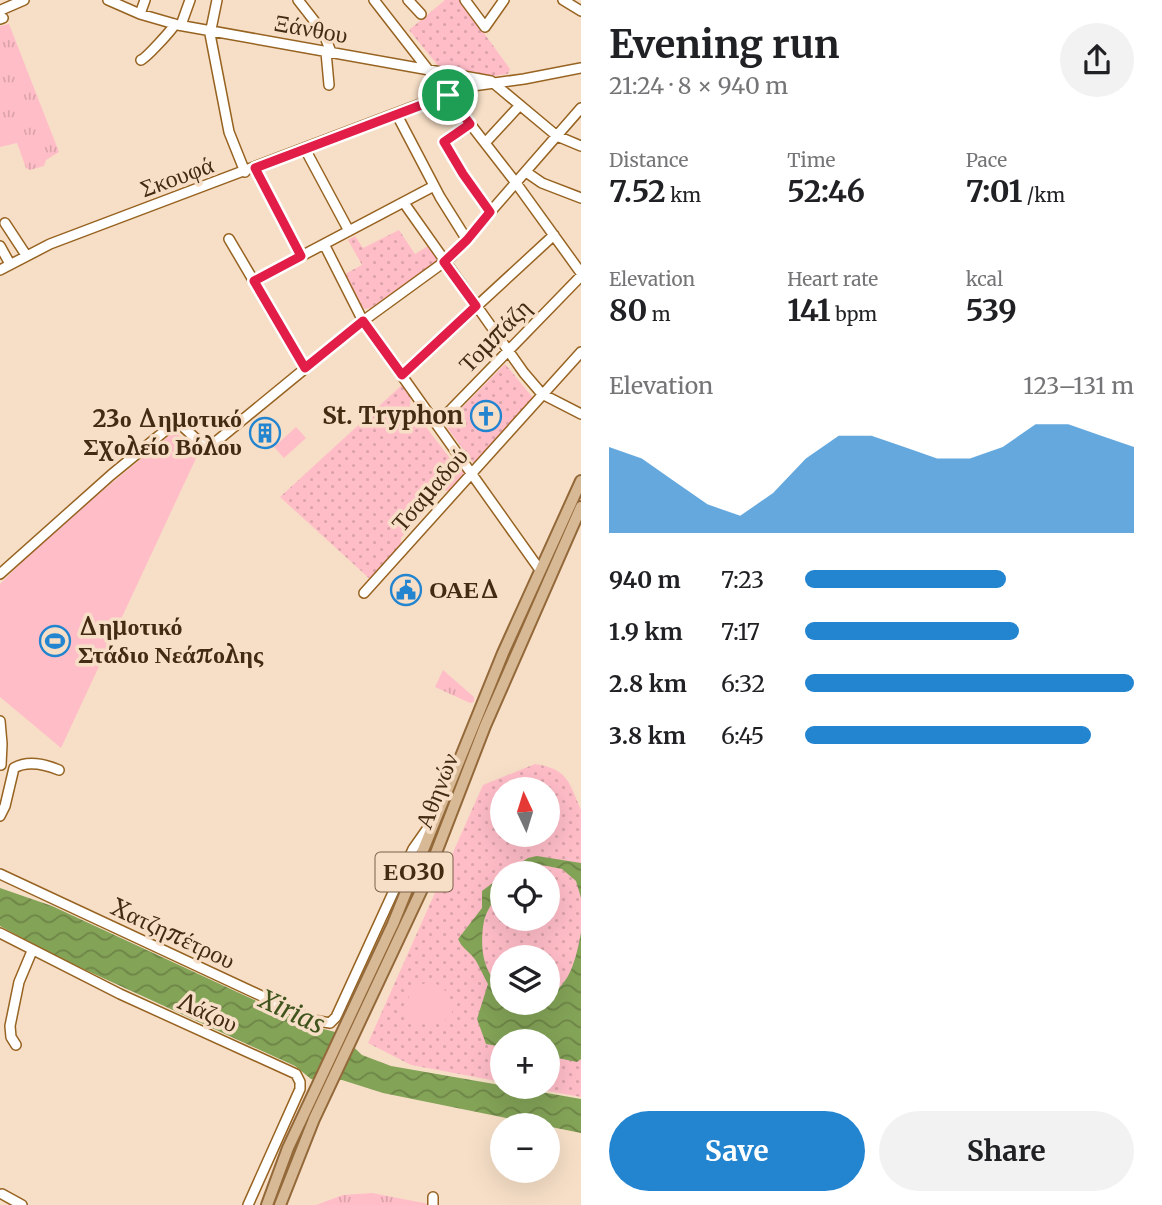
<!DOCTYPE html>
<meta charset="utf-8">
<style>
:root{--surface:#fff;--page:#f2f2f2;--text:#202124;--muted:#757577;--accent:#2384d0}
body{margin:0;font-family:Merriweather,serif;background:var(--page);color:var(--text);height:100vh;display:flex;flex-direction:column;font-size:26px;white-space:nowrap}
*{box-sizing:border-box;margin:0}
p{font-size:23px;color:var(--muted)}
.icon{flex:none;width:38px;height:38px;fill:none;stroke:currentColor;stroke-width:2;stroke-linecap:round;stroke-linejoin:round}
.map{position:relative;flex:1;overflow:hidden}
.sheet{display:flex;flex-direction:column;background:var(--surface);width:581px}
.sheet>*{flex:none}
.needle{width:46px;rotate:356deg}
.tools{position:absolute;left:490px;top:777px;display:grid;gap:14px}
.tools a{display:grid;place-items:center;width:70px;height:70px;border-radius:50%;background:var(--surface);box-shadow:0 7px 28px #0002;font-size:35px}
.pin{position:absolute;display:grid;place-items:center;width:60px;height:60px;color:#fff;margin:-30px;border:4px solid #fff;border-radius:50%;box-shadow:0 2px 7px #0007}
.round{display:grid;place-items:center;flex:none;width:74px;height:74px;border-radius:37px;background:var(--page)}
.head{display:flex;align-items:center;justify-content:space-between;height:119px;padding:0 28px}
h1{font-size:38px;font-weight:700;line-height:52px}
.figures{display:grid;grid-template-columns:repeat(3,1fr);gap:10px;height:119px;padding:7px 28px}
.figures div{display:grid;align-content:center}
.figures b{font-size:30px;font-weight:700}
.figures small{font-size:19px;font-weight:400}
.figures p{font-size:19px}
.chart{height:196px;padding:14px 28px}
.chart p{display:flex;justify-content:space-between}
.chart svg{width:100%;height:126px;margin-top:7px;fill:var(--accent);opacity:.7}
.action{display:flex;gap:14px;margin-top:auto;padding:14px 28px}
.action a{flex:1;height:80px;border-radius:42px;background:var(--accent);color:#fff;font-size:28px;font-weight:700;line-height:80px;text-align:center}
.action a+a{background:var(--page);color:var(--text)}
ul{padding:0 28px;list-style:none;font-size:23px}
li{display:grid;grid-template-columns:112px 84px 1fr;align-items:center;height:52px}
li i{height:18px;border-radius:9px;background:var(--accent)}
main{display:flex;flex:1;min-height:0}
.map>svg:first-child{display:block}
</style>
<main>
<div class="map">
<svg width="581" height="1205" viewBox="0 0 581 1205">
<defs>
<pattern id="grass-tufts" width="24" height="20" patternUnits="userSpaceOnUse" patternTransform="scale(1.75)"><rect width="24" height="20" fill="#ffbdc8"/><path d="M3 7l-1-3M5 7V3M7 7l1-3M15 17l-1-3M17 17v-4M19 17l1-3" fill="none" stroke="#dca3ab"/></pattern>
<pattern id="park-dots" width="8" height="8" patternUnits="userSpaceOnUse" patternTransform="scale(1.75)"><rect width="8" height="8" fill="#ffbdc8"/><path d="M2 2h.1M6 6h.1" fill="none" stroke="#dca3ab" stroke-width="1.8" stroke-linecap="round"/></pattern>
<pattern id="water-waves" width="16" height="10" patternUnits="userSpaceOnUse" patternTransform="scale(1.75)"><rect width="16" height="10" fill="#83a357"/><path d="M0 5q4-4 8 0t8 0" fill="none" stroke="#6d8547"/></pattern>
</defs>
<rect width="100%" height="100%" fill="#f7dfc7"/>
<path fill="url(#grass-tufts)" d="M9,24l50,128 -13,8 -2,6 -14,4 -4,-2 -9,-25 -17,4v-121z
M443,670l31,27v5l-4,1 -35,-16z
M372,1193l62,12h-118l27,-10z"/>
<path fill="url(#park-dots)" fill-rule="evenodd" d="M445,0h15l50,69 -2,5 -15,2 -54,-9 -30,-37z
M399,230l16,24 13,-8 10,14 -67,48 -7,1 -21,-34 19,-10 -14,-25 7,-4 8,12z
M505,364l29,35 -60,65 -29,-39z
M403,384l8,12 -1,10 42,55 6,1 9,13 -13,15 -11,1 -42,47v9l-30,33 -91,-83z
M535,764c33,5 34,18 46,46v287l-54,-10h21v-46h-46v41l-91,-17 -43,-22 115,-258zM502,789h46v46h-46zM502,873h46v46h-46zM502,957h46v46h-46z"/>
<path fill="#ffbdc8" d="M296,427l10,11 -22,20 -10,-11z
M175,431l23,23 -137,294 -61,-51v-113l51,-51z
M429,982c15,2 22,14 24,28 -6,13 -18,15 -32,14l-13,-10c-4,-17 5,-28 21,-32z"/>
<path fill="url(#water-waves)" d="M537,856l44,7v35l-5,-17 -14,-12 -25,-5 -19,9h-13l23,-15z
M502,876c0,17 -14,29 -18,45 -4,20 -3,54 18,64v18h46v-8c23,-9 29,-41 33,-63v127l-4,3 -29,-6v-15h-46v6l-16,-3 -9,-25 11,-35c-5,-8 -10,-22 -15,-27 -6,-7 -11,-9 -15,-18l24,-31v-17z
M0,888l52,18 256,119 31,8 23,22 29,11 190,33v34l-198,-40 -41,-13h-26l-5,-1 -16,-13 -240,-110 -55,-30z"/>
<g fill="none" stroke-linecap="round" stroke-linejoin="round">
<g stroke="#976321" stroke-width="12">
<path id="minor" d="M108,0l32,14 38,11 313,56 66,55 24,10
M217,0l-7,34 19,98 16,40
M298,0l25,32 8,20
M374,0l142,183 65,90
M408,0l13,14
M465,0l20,27 19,-27
M563,0l18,11
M1,10l23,-10
M140,14l5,-14
M0,19l3,-1
M181,25l9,-25
M326,52l3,33
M141,60c5,-2 31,-30 34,-36
M397,115l43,82 27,43
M470,124l-26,18 19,32 27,38
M485,143l35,-38
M305,149l44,82
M255,168l46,88
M526,172l16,11 39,15
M404,203l120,170 18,21 39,20
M5,223l21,32
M229,239l76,129
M324,244l39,77 177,249
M0,246l10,18
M0,270l50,-26 415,-157 59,-8 57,-11
M254,281l180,-95
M402,375l152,-140
M437,424l144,-148
M0,574l111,-99 55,-45 8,-5 6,-1 27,25 156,-128 88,-64 130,-149
M364,593l217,-241
M0,721l2,23 -1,21
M0,816l5,-10 9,-38c14,-8 30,-4 45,2
M0,874l313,146 17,3 6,-6 77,-168 19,-27
M0,933l120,61 176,80 4,8v7l-52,116
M16,1045l-5,-8 -1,-11 9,-44 13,-31
M2,1194l20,11
M433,1197v8"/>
</g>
<g stroke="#93693a" stroke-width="14">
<path id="major" d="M267,1205l21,-57 105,-224 110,-271 78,-172
M280,1205l34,-86 108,-230 63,-163 96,-219"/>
</g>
<use href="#minor" stroke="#fff" stroke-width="9"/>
<use href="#major" stroke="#d8b996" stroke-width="10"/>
</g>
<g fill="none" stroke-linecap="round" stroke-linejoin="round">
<g stroke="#fff" stroke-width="14">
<path id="route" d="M448,95l22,29 -26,18 19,32 27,38 -23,28 -23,22 32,44 -74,69 -39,-54 -58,47 -51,-87 47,-25 -46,-88z"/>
</g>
<use href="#route" stroke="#e11d48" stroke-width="9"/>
</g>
<defs>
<g id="church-ring" transform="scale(1.575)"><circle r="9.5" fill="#f7dfc7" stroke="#2384d0" stroke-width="1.5"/><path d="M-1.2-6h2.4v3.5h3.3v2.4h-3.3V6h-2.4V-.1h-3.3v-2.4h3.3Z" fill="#2384d0"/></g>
<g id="building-ring" transform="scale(1.575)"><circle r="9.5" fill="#f7dfc7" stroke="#2384d0" stroke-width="1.5"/><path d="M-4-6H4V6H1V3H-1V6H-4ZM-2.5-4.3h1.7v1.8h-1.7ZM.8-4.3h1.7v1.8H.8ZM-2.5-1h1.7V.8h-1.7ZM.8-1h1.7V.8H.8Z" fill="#2384d0"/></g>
<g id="civic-ring" transform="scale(1.575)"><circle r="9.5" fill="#f7dfc7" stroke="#2384d0" stroke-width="1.5"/><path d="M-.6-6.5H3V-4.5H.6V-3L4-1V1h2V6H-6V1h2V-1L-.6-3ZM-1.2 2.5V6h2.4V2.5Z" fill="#2384d0"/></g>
<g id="stadium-ring" transform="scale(1.575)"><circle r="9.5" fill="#f7dfc7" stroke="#2384d0" stroke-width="1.5"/><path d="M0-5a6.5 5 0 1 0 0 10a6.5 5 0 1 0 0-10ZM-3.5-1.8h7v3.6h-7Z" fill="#2384d0"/></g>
</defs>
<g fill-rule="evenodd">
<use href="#church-ring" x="486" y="416"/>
<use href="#building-ring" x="265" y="433"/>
<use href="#civic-ring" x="406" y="590"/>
<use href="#stadium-ring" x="55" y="641"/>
</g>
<g text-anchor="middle" stroke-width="7" stroke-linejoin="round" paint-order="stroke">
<rect fill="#f7dfc7" stroke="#786148" stroke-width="2" x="375.5" y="852.5" width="77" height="39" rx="5"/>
<g font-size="23" font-weight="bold" fill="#422b11">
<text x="414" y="880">ΕΟ30</text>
</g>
<g font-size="24" fill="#422b11" stroke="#f7dfc7">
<text transform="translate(311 29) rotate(10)" y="8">Ξάνθου</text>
<text transform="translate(177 177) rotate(-20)" y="8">Σκουφά</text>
<text transform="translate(495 336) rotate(-46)" y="8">Τομπάζη</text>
<text transform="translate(430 490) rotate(-49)" y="8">Τσαμαδού</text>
<text transform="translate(437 791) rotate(-69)" y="8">Αθηνών</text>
<text transform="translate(173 934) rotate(25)" y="8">Χατζηπέτρου</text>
<text transform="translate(208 1013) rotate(24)" y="8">Λάζου</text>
</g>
<g font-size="24" font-weight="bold" fill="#422b11" stroke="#f7dfc7" text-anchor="end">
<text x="463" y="424">St. Tryphon</text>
<text x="242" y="427">23ο Δημοτικό<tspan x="242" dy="28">Σχολείο Βόλου</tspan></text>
<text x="429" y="598" text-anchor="start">ΟΑΕΔ</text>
<text x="78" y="635" text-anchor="start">Δημοτικό<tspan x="78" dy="28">Στάδιο Νεάπολης</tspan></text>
</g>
<g font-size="26" font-style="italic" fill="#3f541d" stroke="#f7dfc7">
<text transform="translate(292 1012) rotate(25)" y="9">Xirias</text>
</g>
</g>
</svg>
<div class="tools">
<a><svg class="needle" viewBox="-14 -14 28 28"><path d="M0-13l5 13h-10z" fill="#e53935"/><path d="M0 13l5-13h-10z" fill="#757577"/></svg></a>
<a><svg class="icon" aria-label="locate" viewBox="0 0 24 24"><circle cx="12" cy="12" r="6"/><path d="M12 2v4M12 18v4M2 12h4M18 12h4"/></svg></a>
<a><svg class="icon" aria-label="layers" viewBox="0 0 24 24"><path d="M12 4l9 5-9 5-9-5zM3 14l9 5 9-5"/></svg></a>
<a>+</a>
<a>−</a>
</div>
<div class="pin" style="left:448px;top:95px;background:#1e9e55"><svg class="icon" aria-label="arrive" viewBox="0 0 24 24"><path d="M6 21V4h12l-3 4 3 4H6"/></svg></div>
</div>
<section class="sheet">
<div class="head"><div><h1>Evening run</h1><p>21:24 · 8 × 940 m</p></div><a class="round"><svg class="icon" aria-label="share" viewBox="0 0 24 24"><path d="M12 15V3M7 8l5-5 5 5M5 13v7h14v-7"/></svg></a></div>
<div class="figures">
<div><p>Distance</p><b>7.52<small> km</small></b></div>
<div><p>Time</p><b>52:46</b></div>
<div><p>Pace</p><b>7:01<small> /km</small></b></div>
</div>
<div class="figures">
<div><p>Elevation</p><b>80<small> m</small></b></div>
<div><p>Heart rate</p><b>141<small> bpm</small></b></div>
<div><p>kcal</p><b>539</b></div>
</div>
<div class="chart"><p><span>Elevation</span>123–131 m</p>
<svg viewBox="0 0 160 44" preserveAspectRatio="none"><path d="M0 44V14L10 18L20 26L30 34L40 38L50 30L60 18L70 10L80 10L90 14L100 18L110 18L120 14L130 6L140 6L150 10L160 14V44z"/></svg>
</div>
<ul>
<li><b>940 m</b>7:23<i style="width:61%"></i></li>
<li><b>1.9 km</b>7:17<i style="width:65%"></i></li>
<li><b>2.8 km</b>6:32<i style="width:100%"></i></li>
<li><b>3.8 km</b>6:45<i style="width:87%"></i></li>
</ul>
<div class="action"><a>Save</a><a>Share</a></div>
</section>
</main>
